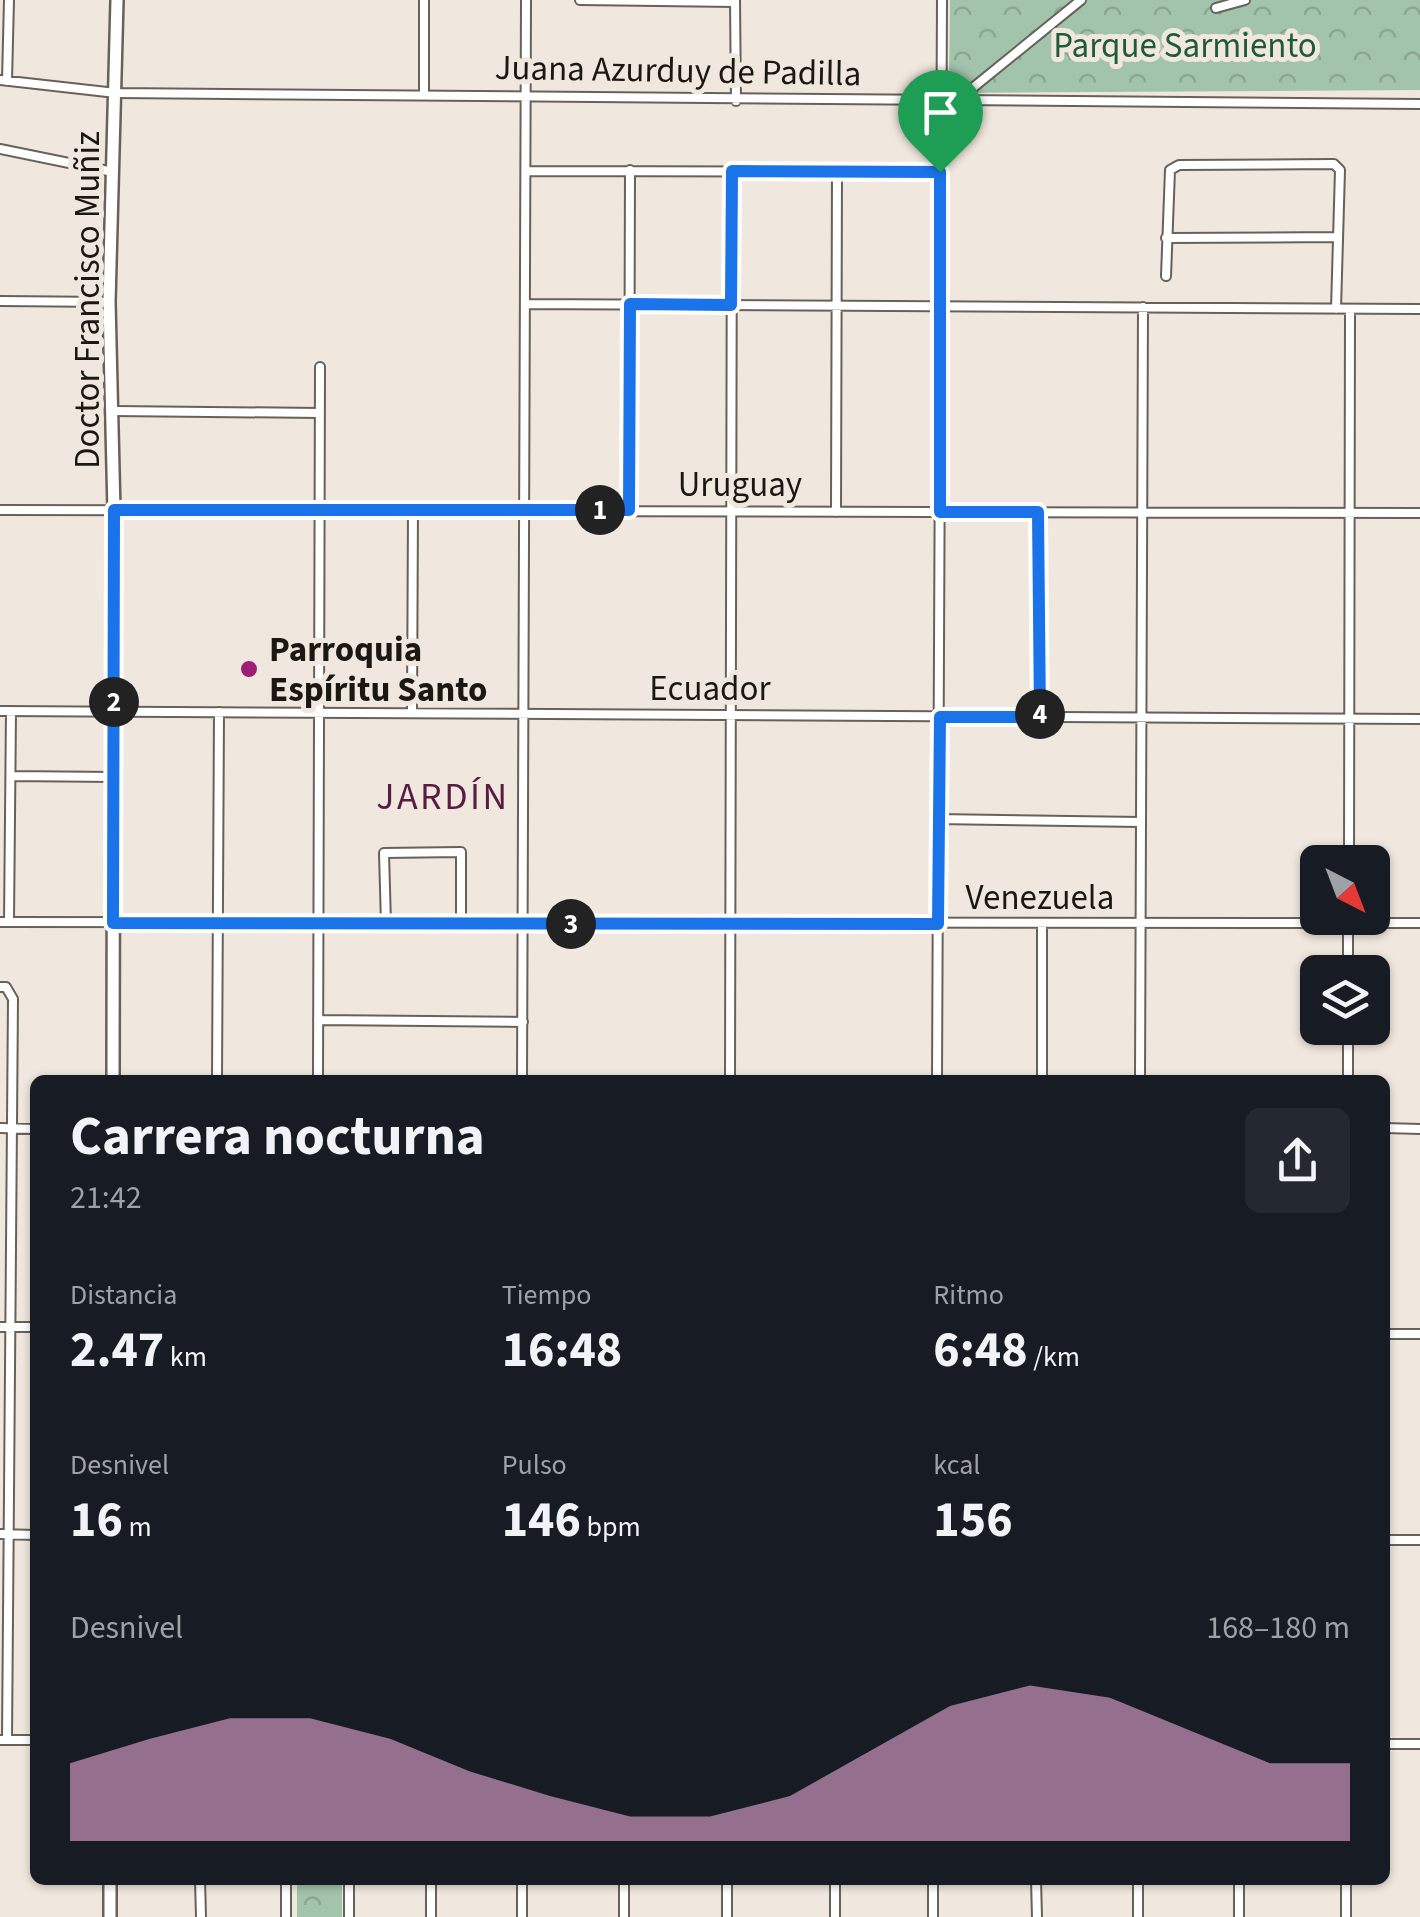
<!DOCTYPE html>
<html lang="es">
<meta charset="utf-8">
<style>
:root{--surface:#171b24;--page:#242831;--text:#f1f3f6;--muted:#9ea1a6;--accent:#cb93bb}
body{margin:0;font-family:"Source Sans 3",sans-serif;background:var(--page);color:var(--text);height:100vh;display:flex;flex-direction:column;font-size:38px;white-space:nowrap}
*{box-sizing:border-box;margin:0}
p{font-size:32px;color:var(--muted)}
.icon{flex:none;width:55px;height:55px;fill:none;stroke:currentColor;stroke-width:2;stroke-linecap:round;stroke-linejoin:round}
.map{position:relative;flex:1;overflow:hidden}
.side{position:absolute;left:30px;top:1075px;width:1360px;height:810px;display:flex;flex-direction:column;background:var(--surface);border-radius:15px;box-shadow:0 2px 8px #0004}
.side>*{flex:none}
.needle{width:65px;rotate:138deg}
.fabs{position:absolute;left:1300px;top:845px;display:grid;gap:20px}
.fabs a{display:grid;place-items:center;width:90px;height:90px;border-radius:15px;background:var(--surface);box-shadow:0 2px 8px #0004;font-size:50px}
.pin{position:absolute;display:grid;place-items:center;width:85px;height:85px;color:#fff;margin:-102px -42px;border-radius:50% 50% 50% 0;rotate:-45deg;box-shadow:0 0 10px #0007}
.pin .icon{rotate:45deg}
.km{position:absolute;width:50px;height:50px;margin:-25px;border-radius:50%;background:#222;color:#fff;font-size:28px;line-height:50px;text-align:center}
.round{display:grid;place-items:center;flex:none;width:105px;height:105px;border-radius:15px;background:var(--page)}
.head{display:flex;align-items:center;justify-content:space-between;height:170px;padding:0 40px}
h1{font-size:55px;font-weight:700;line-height:75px}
.figures{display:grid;grid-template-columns:repeat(3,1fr);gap:15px;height:170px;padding:10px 40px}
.figures div{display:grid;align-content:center}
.figures b{font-size:50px;font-weight:700}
.figures small{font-size:28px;font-weight:400}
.figures p{font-size:28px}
.chart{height:280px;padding:20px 40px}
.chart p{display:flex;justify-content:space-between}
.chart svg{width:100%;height:180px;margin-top:10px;fill:var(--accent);opacity:.7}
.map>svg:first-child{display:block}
</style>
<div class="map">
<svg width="1420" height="1917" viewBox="0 0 1420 1917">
<defs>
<pattern id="park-crowns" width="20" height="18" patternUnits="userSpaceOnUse" patternTransform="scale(2.5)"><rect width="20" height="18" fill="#a2c3ac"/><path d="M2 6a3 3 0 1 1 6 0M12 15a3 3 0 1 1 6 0" fill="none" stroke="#8ba793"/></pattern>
</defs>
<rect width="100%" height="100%" fill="#f0e8de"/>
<path fill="url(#park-crowns)" d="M950,0h470v90l-471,3z
M297,1880h45v37h-45z"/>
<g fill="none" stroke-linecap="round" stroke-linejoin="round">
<g stroke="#686158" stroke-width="12">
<path id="street" d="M424,0v95
M580,0l155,2
M735,0l1,101
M1216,8l29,-8
M0,80l116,13 1304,11
M7,81l2,-81
M959,99l122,-99
M0,149l113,23
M526,171l414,1
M1166,238l172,-1
M1166,276l4,-106 9,-5 155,-1 6,6 -4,139
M0,301l109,1
M525,304l895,5
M113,411l207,2
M0,510l1420,3
M629,510l1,-340
M836,512l1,-341
M1038,513l2,204
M0,711l1420,8
M412,713l1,-204
M11,776l103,1
M937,819l204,3
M1349,862l1,-553
M0,922l1420,1
M9,922l2,-211
M386,924l-2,-71 77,-1v72
M1348,972v-50
M0,987h6l7,12 -6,741
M318,1020l205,2
M217,1080l2,-368
M318,1080l2,-713
M522,1080l4,-1080
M730,1080l2,-909
M937,1080l5,-1080
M1042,1080v-155
M1140,1080l3,-773
M1348,1080v-52
M0,1128l35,1
M1385,1128l35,1
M0,1327h35
M1385,1334h35
M0,1534l35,1
M1385,1540h35
M0,1740h35
M1385,1744h35
M200,1880l1,37
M522,1880v37
M1036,1880l1,37
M1138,1880v37
M286,1917v-37
M349,1917v-37
M431,1917v-37
M624,1917v-37
M727,1917v-37
M835,1917v-37
M933,1917v-37
M1239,1917v-37
M1346,1917v-37"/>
</g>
<g stroke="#686158" stroke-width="16">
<path id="secondary" d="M113,1080l1,-569 -5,-209 8,-302
M110,1917v-37"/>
</g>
<use href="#street" stroke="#fff" stroke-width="8"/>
<use href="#secondary" stroke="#fff" stroke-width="11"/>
</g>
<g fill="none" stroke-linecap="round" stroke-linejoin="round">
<g stroke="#fff" stroke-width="20">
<path id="route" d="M732,171l208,1v340h98l2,205h-100l-2,207 -825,-1 1,-413h515l1,-206 101,1z"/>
</g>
<use href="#route" stroke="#1a73e8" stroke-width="12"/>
</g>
<circle fill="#9d1e72" stroke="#f0e8de" stroke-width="4" cx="249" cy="669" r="10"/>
<g text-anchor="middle" stroke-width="10" stroke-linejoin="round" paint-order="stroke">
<g font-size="35" fill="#205b39" stroke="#f0e8de">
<text x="1185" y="57">Parque Sarmiento</text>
</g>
<g font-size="35" fill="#1b1814" stroke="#f0e8de">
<text transform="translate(678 70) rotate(1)" y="12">Juana Azurduy de Padilla</text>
<text transform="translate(87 300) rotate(-90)" y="12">Doctor Francisco Muñiz</text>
<text x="740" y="496">Uruguay</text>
<text x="710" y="700">Ecuador</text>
<text x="1040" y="909">Venezuela</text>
</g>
<g font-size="35" font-weight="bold" fill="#1b1814" stroke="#f0e8de" text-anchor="start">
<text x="269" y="661">Parroquia<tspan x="269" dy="40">Espíritu Santo</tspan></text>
</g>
<g font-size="38" letter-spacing="2.5" fill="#581b41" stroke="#f0e8de">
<text x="443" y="809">JARDÍN</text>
</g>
</g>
</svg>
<div class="fabs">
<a><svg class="needle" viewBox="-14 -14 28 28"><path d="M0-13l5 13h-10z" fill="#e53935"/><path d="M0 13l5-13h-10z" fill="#9ea1a6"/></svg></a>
<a><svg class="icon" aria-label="layers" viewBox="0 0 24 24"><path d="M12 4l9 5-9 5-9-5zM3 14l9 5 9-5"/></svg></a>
</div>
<div class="pin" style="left:940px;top:172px;background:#1e9e55"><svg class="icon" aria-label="arrive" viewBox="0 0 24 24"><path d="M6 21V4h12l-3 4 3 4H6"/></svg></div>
<b class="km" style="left:600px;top:510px">1</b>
<b class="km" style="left:114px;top:702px">2</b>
<b class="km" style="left:571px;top:924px">3</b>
<b class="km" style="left:1040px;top:714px">4</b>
<section class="side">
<div class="head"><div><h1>Carrera nocturna</h1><p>21:42</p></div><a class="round"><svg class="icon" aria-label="share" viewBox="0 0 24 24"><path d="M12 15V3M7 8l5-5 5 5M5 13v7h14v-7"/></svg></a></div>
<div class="figures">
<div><p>Distancia</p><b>2.47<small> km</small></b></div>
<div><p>Tiempo</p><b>16:48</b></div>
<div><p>Ritmo</p><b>6:48<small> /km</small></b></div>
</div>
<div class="figures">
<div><p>Desnivel</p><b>16<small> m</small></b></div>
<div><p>Pulso</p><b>146<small> bpm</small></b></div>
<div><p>kcal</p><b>156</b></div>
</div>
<div class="chart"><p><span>Desnivel</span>168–180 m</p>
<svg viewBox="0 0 160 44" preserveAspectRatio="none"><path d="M0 44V25L10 19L20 14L30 14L40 19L50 27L60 33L70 38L80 38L90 33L100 22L110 11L120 6L130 9L140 17L150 25L160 25V44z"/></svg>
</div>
</section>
</div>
